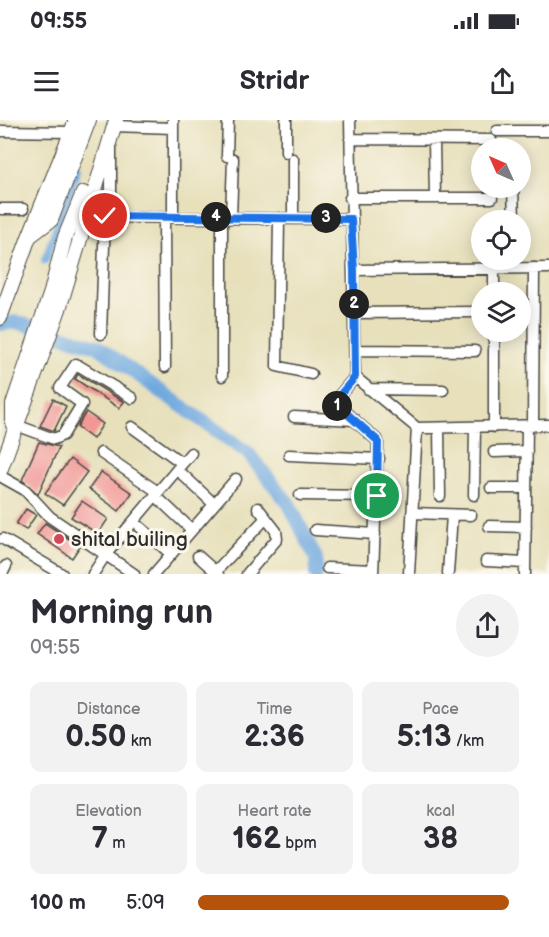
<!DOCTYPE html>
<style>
:root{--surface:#fff;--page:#f2f2f3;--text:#2b2b33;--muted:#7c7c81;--accent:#b45309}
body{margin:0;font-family:"Balsamiq Sans",sans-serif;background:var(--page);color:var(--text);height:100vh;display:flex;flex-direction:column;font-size:22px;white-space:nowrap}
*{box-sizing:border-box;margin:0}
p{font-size:20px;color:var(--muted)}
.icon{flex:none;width:33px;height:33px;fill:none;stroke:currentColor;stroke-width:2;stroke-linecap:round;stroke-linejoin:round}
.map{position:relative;height:454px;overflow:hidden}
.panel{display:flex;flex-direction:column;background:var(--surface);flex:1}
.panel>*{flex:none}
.needle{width:39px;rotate:315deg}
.tools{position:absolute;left:471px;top:18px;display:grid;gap:12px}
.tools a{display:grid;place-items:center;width:60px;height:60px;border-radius:50%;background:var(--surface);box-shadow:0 3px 15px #0003;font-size:30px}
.pin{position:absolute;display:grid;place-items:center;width:51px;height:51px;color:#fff;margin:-26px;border:3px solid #fff;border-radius:50%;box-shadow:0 2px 6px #0007}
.km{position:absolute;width:30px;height:30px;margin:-15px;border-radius:50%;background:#222;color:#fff;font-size:16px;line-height:30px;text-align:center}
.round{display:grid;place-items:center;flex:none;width:63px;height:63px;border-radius:32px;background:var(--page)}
.head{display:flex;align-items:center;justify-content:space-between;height:102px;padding:0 30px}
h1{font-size:33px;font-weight:800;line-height:45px}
.figures{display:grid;grid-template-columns:repeat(3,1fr);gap:9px;height:102px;padding:6px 30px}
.figures div{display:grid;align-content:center;border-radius:12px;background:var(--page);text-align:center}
.figures b{font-size:30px;font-weight:800}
.figures small{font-size:16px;font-weight:400}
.figures p{font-size:16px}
ul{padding:0 30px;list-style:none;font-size:20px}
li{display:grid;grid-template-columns:96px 72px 1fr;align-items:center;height:45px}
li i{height:15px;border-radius:8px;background:var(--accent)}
.status{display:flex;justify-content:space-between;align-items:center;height:42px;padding:0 30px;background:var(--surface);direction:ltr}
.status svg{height:16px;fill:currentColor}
header{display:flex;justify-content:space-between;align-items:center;height:78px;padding:0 30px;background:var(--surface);font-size:27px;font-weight:800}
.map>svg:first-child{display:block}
</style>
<div class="status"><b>09:55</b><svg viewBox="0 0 49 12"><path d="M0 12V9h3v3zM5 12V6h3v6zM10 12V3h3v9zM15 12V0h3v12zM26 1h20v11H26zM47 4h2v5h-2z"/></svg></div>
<header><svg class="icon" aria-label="menu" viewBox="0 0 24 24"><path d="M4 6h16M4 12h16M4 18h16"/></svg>Stridr<svg class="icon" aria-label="share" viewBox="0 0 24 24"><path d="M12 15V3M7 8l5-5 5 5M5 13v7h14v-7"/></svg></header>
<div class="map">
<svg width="549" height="454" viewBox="0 0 549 454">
<rect width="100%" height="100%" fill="#fbf7ec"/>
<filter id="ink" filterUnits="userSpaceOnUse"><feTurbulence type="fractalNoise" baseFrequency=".0167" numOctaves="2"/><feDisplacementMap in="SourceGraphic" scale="12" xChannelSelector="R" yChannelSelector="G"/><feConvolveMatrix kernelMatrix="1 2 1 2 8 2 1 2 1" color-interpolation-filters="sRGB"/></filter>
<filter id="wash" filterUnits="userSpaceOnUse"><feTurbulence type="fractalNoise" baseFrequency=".008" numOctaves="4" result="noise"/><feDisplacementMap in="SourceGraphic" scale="24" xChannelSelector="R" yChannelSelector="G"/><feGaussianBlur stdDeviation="1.35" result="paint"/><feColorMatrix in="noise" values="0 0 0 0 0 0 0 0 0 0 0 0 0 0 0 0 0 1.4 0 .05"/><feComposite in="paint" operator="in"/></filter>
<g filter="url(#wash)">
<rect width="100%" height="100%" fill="#e7e0bb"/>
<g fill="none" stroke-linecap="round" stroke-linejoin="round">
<path stroke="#70a9df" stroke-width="8" d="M45,140l32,-91"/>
<path stroke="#70a9df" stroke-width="14" d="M0,204l16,-2 81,24 151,107 41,51 27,54v16"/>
</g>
<g id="blocks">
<path fill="#f29796" d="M78,254l46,28 -5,6 -44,-29z
M53,279l13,7 -12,25 -14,-5z
M86,292l17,12 -10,15 -16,-12z
M39,322l20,5 -21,47 -16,-14z
M70,339l17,13 -24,33 -18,-12z
M101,352l31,21 -13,18 -30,-22z
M82,381l26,18 -10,15 -27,-17z
M26,389l10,6 -10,15 -10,-6z
M45,403l35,23 -8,12 -35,-24z"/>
</g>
</g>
<g filter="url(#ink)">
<use href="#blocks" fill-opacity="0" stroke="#474641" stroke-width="1.5"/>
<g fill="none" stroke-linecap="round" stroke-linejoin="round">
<g stroke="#474641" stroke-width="13">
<path id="minor" d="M173,0v97
M286,0v32
M350,0l5,257 62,51 -8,146
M113,6l60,2
M0,11l71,1
M497,11h52
M350,19l141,1
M434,20l1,58
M111,27v69
M227,36l1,-36
M513,68l1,32
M350,78h142
M0,89h23
M85,97l266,2
M164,97l1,150
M222,97v159
M231,98l2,-59
M279,98l-2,148 34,8
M293,98v-59
M354,150l195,-2
M494,172v-23
M354,193l122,-1
M101,214l4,-118
M355,230l120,1
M355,257l-16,19 -3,8 42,37 -5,133
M368,269l75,1
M294,297l61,3
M16,305l38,14 9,-4 19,-31 -22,-16 16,-24 56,34
M533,306l1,-158
M132,307l50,36
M494,307v-95
M417,308l132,-3
M439,308l1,68
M494,332l33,-1
M101,333l57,39
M289,335l90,4
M183,355l31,29
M0,356l25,14 25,27 84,57
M491,368h35
M300,375l77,1
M474,375l1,-68
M161,381l31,29
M412,393l59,2
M489,406l37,1
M140,407l31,27
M315,410l60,4
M3,419l59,35
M198,436l20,18
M486,441l39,2
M327,448l46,2
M215,452l51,-54
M448,453l4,-58
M2,454l4,-8
M93,454l13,-20 85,-101
M154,454l82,-95
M247,454l30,-35 -1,-8 -18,-23
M525,454l2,-147"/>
</g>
<g stroke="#474641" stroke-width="16">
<path id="major" d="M30,116l21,-16 38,-100
M0,198l29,-81 47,-117
M13,303v-19l38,-112 14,-55 18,-44
M0,351l59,-162 57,-189"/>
</g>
<use href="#minor" stroke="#fff" stroke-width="10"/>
<use href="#major" stroke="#fff" stroke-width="14"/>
</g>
</g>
<g fill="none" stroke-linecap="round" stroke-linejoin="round" filter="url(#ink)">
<g stroke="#fff" stroke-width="12">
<path id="route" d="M105,96l246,3 3,51 1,107 -16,19 -3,8 42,37 -1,55"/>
</g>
<use href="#route" stroke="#1a73e8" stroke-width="8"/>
</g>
<circle fill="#d1495b" stroke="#fbf7ec" stroke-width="2" cx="59" cy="419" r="6"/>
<g text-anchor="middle" stroke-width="6" stroke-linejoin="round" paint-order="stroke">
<g font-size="21" fill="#2b2b2b" stroke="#fbf7ec" text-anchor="start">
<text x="71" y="426">shital builing</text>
</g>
</g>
</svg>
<div class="tools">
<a><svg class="needle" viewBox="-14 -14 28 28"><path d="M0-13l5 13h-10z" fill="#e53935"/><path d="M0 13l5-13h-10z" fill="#7c7c81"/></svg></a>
<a><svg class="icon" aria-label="locate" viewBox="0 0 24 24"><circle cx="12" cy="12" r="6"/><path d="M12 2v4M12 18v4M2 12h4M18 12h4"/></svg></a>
<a><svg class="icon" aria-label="layers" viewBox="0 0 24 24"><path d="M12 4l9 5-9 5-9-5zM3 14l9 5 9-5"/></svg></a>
</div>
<div class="pin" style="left:377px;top:376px;background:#1e9e55"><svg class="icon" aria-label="arrive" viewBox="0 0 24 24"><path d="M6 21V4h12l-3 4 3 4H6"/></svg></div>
<div class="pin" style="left:105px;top:96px;background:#d93025"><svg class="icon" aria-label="check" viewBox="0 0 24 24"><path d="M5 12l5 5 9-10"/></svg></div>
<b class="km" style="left:337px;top:286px">1</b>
<b class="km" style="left:354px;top:184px">2</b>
<b class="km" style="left:326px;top:98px">3</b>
<b class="km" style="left:216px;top:97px">4</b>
</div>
<section class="panel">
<div class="head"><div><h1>Morning run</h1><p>09:55</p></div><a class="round"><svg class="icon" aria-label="share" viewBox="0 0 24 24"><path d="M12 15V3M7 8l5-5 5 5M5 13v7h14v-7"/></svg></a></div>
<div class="figures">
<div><p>Distance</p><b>0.50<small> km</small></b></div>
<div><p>Time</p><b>2:36</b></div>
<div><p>Pace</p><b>5:13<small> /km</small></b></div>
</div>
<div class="figures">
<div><p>Elevation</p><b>7<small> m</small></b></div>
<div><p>Heart rate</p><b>162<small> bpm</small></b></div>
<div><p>kcal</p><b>38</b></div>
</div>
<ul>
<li><b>100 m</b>5:09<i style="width:97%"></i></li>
</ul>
</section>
